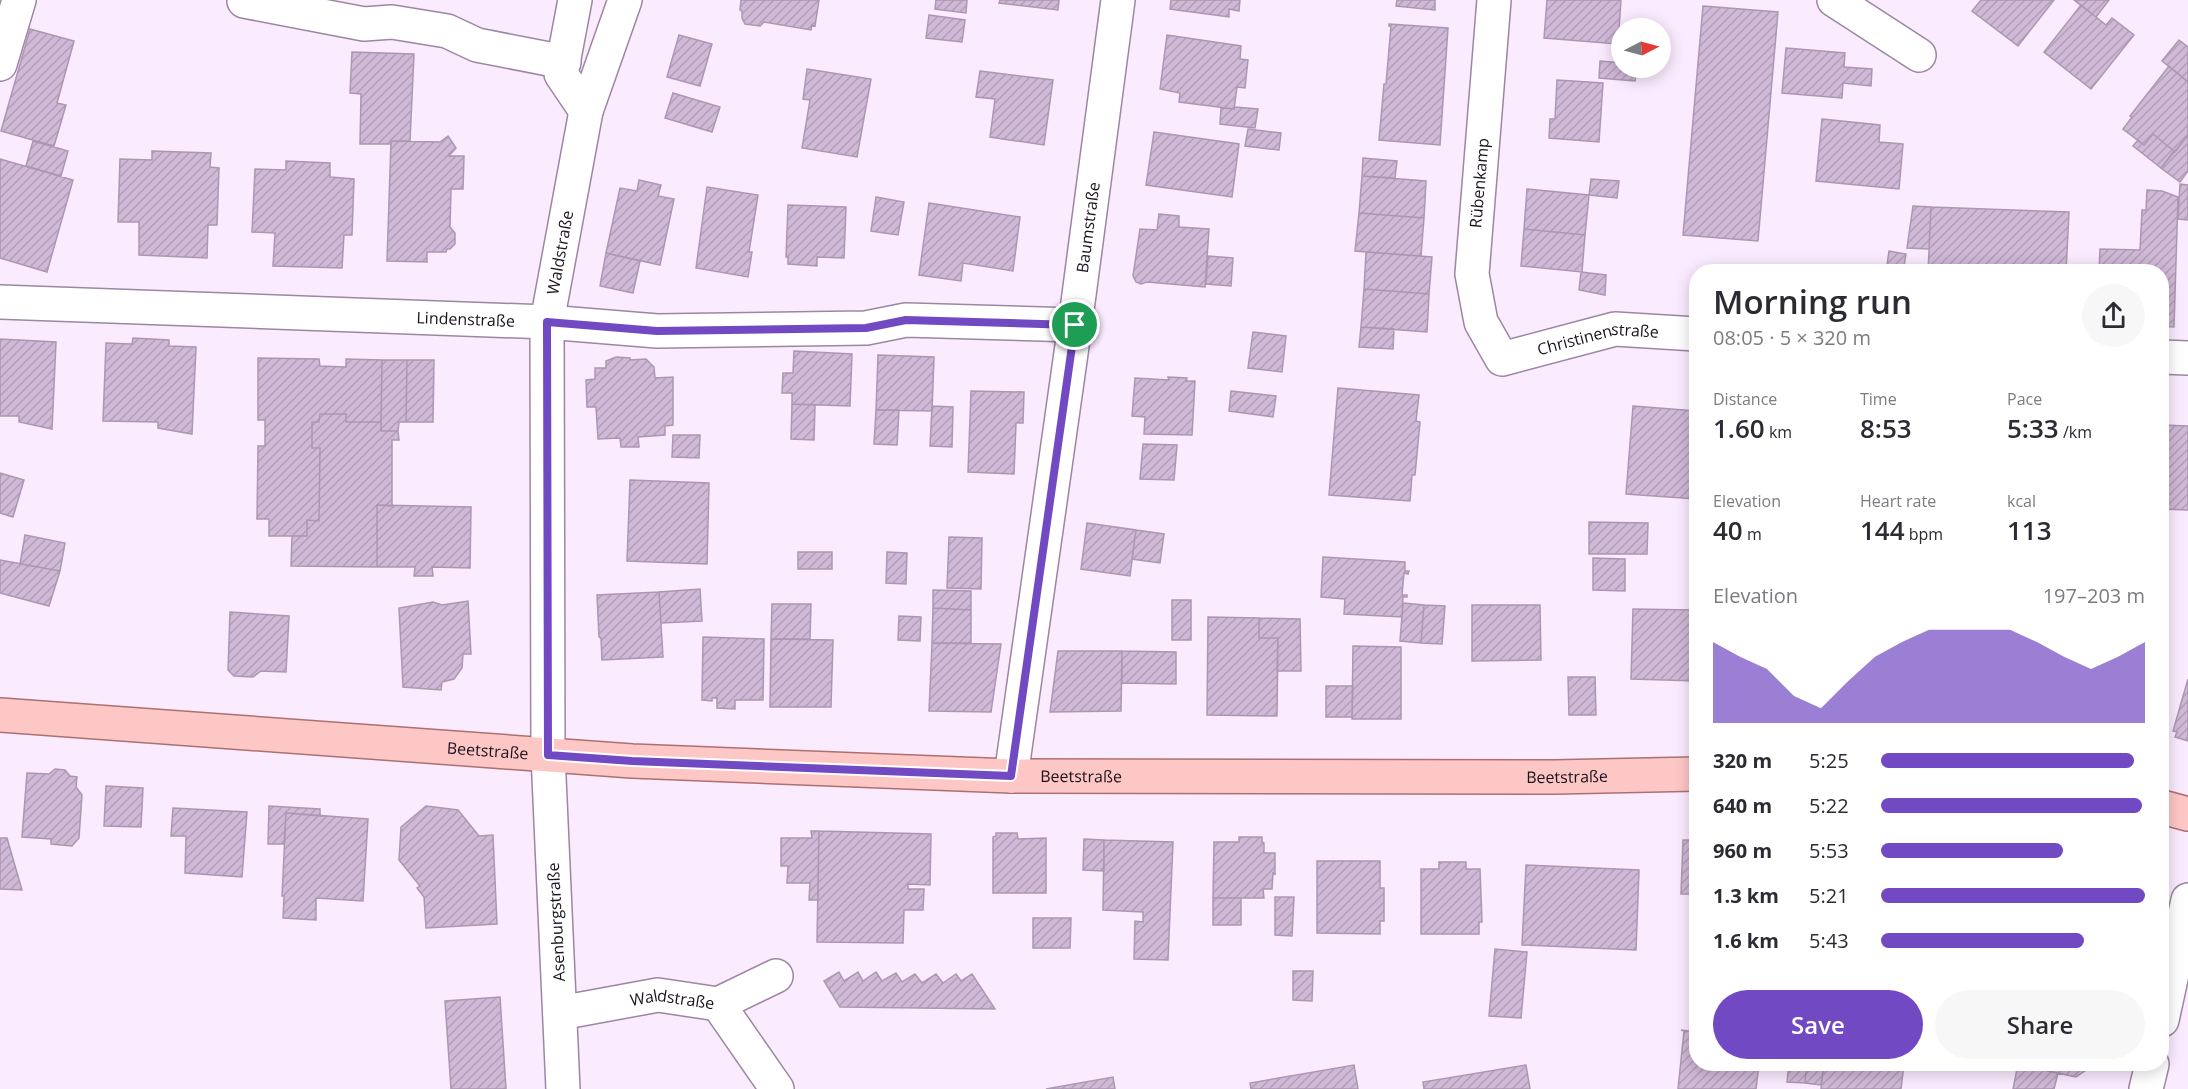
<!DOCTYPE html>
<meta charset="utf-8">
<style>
:root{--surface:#fff;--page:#f7f7f7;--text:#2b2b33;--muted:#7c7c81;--accent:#714ac3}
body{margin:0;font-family:"Open Sans",sans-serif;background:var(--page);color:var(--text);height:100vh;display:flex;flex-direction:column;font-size:22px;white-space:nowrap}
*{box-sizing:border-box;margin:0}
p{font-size:20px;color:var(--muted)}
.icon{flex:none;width:33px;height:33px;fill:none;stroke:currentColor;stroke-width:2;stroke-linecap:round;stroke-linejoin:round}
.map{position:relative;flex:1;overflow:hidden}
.drawer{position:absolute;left:1689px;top:264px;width:480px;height:807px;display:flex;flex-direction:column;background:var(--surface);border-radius:24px;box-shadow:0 3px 15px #0003}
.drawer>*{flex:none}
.needle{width:39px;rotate:84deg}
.tools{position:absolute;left:1611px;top:18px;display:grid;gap:12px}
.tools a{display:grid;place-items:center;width:60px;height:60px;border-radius:50%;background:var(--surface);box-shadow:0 3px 15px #0003;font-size:30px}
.pin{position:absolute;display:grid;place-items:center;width:51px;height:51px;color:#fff;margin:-26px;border:3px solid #fff;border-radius:50%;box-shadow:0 2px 6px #0007}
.round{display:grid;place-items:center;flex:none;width:63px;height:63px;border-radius:32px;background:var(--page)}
.headline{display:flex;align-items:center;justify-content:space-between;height:102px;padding:0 24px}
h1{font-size:33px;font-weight:600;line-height:45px}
.stats{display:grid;grid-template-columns:repeat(3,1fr);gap:9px;height:102px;padding:6px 24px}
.stats div{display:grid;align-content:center}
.stats b{font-size:26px;font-weight:600}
.stats small{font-size:16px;font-weight:400}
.stats p{font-size:16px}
.chart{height:168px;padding:12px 24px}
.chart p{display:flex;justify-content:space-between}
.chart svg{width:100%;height:108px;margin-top:6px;fill:var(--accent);opacity:.7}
.action{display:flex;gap:12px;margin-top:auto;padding:12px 24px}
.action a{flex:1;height:69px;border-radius:36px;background:var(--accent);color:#fff;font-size:24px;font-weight:600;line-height:69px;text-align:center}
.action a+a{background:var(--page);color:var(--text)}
ul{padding:0 24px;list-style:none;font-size:20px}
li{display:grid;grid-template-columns:96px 72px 1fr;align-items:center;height:45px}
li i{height:15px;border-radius:8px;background:var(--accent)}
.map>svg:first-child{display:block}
</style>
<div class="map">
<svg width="2188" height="1089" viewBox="0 0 2188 1089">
<defs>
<pattern id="building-hatch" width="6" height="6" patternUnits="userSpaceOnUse" patternTransform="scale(1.5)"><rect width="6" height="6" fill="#d0b9d7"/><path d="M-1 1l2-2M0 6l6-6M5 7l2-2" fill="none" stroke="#b29eb8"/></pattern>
</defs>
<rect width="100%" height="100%" fill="#faebfe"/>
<path fill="url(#building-hatch)" stroke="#ad96b3" stroke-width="1.5" d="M741,0h78l-4,26 -3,-1 -1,5 -47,-8 -4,4 -15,-2 -3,-6v-7l-2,-1z
M936,0h31l-1,13 -31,-4z
M1000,0h59l-1,10 -59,-7z
M1171,0h69l-1,11 -10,-2v8l-59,-8z
M1397,0h38v10l-39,-4z
M1547,0h74l-3,44 -74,-6z
M1981,0h73l-36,46 -46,-35z
M2074,0h35l-13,17z
M2081,5l25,20 6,-7 22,17 -43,54 -47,-37z
M1703,6l75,6 -20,229 -75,-6z
M929,15l36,5 -3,22 -36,-4z
M1389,24l59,4 -8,117 -61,-5 5,-56h2l5,-58h-2z
M30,29l44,12 -17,62 9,2 -12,41 -53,-15z
M679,35l33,9 -12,42 -33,-9z
M1167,35l74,11 -1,13 8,1 -3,28 -8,-1 -3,22 -55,-7 1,-9 -20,-4z
M2179,40l9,7v35l-26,-21z
M1786,48l59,5 -1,14 28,2 -1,17 -28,-3 -1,15 -60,-5z
M352,52l62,2 -4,87h-19v3h-31l1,-50 -11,-1z
M1600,61l22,2v5h15l-2,13 -36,-3z
M2169,66l19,16v53l-13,17 -22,-18 -9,11 -21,-16 9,-12 -2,-1z
M807,69l64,10 -14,78 -55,-9 8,-48 -7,-1z
M980,71l73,9 -9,65 -54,-8 5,-38 -19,-2z
M1557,80l46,3 -4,59 -50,-4 1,-19h5z
M673,93l47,14 -8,25 -47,-14z
M1235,107l23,2 -3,19 -35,-4 1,-16 13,1z
M1822,119l58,6 -1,17 24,2 -4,45 -83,-8z
M1248,129l33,4 -2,17 -34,-4z
M1154,132l85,12 -7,53 -86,-12z
M2153,134l21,17 -13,17 -28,-22 5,-6 6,5z
M2188,135v36l-8,11 -19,-14z
M448,136l8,12 -7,8h15l-1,33h-12l-1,38 5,6v11l-5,5h-3l-1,3h-19v10l-40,-1 4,-120 49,1z
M33,141l35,10 -7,25 -35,-10z
M152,151l59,2 -1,14 9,1 -2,57h-9l-1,33 -68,-3v-33h-21l2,-63 32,1z
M1363,158l34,3 -2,17 -33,-2z
M0,159l73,21 -26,92 -47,-14z
M286,161l44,2v14l24,2 -2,56h-8l-2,33 -69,-2 2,-33 -23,-1 3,-63 31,1z
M1362,176l64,5 -2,37 -65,-5z
M1591,179l28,2 -2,17 -28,-3z
M639,180l22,5 -3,11 16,3 -14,66 -54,-12 14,-65 17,3z
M2180,184l8,1v35l-10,-1z
M707,187l51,8 -9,57h3l-4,25 -52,-9z
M1527,189l62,6 -4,40 -61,-6z
M2147,190l15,1 16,6 -4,130 -12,-1v-54h-63l1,-23 40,1 2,-40h4z
M876,197l28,5 -6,33 -27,-4z
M929,203l91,14 -7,54 -50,-8 -2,18 -42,-6z
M788,205l58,2 -2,51 -27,-1v9l-29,-2v-7h-2z
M1913,206l18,1 -2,42 -22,-1z
M1931,207l138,5 -3,60h-138z
M1359,213l65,5 -3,38 -66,-5z
M1159,214l20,2v11l30,2 -4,58 -58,-5 -6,2 -5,-2 -3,-6 7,-47 17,1z
M1524,229l61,6 -3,37 -61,-6z
M1889,251l17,3 -3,18h-17z
M1366,252l66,5 -3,37 -65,-5z
M606,253l34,8 -7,32 -33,-7z
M1208,256l25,2 -2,28 -25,-2z
M1581,272l25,3 -1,20 -26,-5z
M1364,289l65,5 -2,38 -66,-5z
M1361,327l33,2 -1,20 -34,-2z
M1253,332l33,4 -4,36 -34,-4z
M133,338l36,2v6l27,1 -4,87 -34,-6v-6l-55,-1 3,-78 26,1z
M0,339l56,3 -4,87 -33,-7v-6h-19z
M794,351l58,3 -2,52 -58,-2v-11h-10l1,-20h10z
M878,355l56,2 -2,54 -56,-1z
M616,357l14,1v2l16,-1 8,8 1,11 18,-1v48l-8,1v9l-27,2 1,10h-18l-1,-9 -22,1 -2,-32h-9l-1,-27 9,-1v-11h11v-7z
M258,358l61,1 1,7 26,1v-8l36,1 -1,62h-35v-8h-26l-1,8h-7v26h8l-1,73 -12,-1v16h-38v-17h-12l1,-73h7v-26h-7z
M382,360h25l-1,62h-7l-1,9h-17z
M407,360h27l-1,62h-27z
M1168,377l19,1 -1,3h9l-3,54 -48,-1 1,-17 -13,-1 3,-38 34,2z
M1338,388l81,7 -3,26 4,1 -5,53h-3l-2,26 -81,-6z
M971,391l53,1 -1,31h-7l-2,51 -46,-2z
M1231,391l45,5 -3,21 -44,-6z
M792,404l23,1 -1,35 -23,-1z
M932,406l21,1 -1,40 -22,-1z
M1633,406l63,5v88l-70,-5z
M876,410h23l-2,35 -23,-1z
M320,414h26v8h35v9h17l1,9h-7v66l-15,-1v62l-86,-1 1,-30h15v-16l12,1 1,-73h-8v-26h7z
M2162,425l26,1v84l-26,-1z
M673,435h27l-1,23 -27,-1z
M1143,444l34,1 -3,35 -34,-1z
M0,473l24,7 -11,37 -13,-4z
M630,480l79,3 -2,81 -80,-3z
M377,505l94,2 -1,61 -38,-1 1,9h-19l1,-9h-38z
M1589,522l59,1 -1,31h-58z
M1087,523l49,7 -6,46 -49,-7z
M1136,530l28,4 -4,29 -28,-4z
M25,535l40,8 -5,28 -40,-7z
M949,537l33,1 -1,51 -34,-1z
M798,552h34v17h-34z
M887,552l20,1 -1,31 -20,-1z
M1323,557l82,5v9h4l-1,3 -4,-1 -2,22h5v2h-4l-1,20 -58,-3 1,-15 -24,-2z
M1593,558l32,1v32l-32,-1z
M0,560l60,11 -11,35 -49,-13z
M700,589l2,32 -41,2 -2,-31z
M933,590l38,1v19l-38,-2z
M659,592l4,65 -61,3 -1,-22 -2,-1 -2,-42z
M1172,600h19v40h-19z
M468,601l3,53h-8l-1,14 -8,11 -12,3 -1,8 -38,-3 -4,-79 34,-6 9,3z
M1403,603l21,2 -3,38 -21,-2z
M772,604h39l-1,35h-39z
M1424,605l21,1 -3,38 -21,-1z
M1472,605h68l1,55 -69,1z
M933,608l38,2v33h-39z
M1633,609l63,1v71l-65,-2z
M230,612l59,4 -3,56 -25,-1 -8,6 -19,-1 -6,-6z
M899,616l22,1 -1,24 -22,-1z
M1208,617l51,1v20h19l-1,78 -70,-1z
M1259,618l41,1 1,52h-24l1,-33h-19z
M703,637l61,2 -1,61h-28v9l-18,-1v-10h-5v3l-10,-1z
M771,639l62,1 -2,67h-61z
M932,643l69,1 -10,68 -62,-1z
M1353,646l48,1v72h-49z
M1058,651h64l-1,60 -71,1z
M1122,651l54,1v32l-54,-1z
M1568,677h27l1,38h-27z
M2188,679v62l-13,-4 2,-5 -4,-1z
M1326,686h27l-1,31h-26z
M55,769l10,1 5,6 7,1 -1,10 6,8 -3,43 -7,8 -21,-2v-5l-29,-2 5,-64 22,1z
M106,786l37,2 -2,39 -37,-1z
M269,806l51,3v7l-34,-3 -2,31h-16z
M426,806l32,4 21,26 14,-1 4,89 -71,4 -2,-31 -7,-9 3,-2 -21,-26 2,-33z
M173,808l74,4 -5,65 -57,-4 1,-37h-15z
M286,813l82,6 -5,82 -47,-3v22l-33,-2 1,-22h-2z
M811,831h8l-1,69h-9l1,-17h-23l1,-17h-7v-28h31z
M819,831l112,3 -1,51 -22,-1v5h16l-1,21h-19l-1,33 -86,-1z
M996,833h21l1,6 28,-1v55h-53v-56l3,-1z
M1239,837h23v5l2,1v10h11v21l-2,-1 -1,16h-9l1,9h-51l1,-56h25z
M0,838h7l15,52 -22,-1z
M1084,839l20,1v31l-21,-1z
M1104,840l69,2 -5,118 -34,-1 1,-38 8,1v-10l-40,-2z
M1683,840h13v71l-4,-1 1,-16h-12z
M1317,861h63v27h4v33h-4v13l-63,-1z
M1439,862h27v7h14l2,53h-3v12h-58v-65h18z
M1526,865l113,5 -3,80 -114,-5z
M2162,881l6,1 -6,27z
M1275,897h19l-2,39 -17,-1z
M1213,898h28v27h-28z
M1033,918h38l-1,30h-37z
M1495,949l32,3 -6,66 -32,-2z
M1293,971h20l-1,30 -19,-1z
M839,972l5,9 14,-9 5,9 13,-9 6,9 14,-8 6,9 13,-8 7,9 14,-9 7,9 13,-9 5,7 11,-7 23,35 -155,-2 -16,-26z
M500,997l6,92h-55l-6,-88z
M1681,1030l15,2v32h63l-3,25h-78l6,-58z
M1789,1064h18l-2,19 -18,-1z
M1807,1064h17l-3,21 -16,-2z
M1824,1064h80l-3,25h-80z
M2018,1064l40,9 -4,16h-41z
M2030,1064h60l-1,4 -13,9 -47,-10z
M1354,1065l4,24h-107l-1,-6z
M1526,1065l4,24h-106l-1,-7z
M1113,1077l2,12h-69z"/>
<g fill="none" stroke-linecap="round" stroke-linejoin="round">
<g stroke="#9d86a3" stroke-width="36">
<g id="minor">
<path d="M575,0l-14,74 25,37"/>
<path id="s1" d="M1494,0l-22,274 9,48 21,37 113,-30 81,5"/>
<path d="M1834,0l85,55"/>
<path d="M244,1l120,23 28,-2 55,9 30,14 87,17"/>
<path d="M0,64l19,-64"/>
<path id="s2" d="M0,302l547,20 110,9 209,-3 40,-8 169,5"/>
<path d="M2162,357l26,1"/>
<path id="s3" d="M1011,776l64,-451 43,-325"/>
<path d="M718,1004l58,-28"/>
<path id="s4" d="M560,1013l98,-18 60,9 59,85"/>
<path d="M2162,1020l26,-120"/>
<path id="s5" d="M563,1089l-15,-334 -1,-433 39,-211 39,-111"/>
<path d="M2146,1089l6,-25"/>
</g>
</g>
<g stroke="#ad7072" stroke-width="36">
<g id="major">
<path id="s6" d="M0,715l632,46 379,15 544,1 141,-3"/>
<path d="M2162,807l26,7"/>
</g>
</g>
<use href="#minor" stroke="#fff" stroke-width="33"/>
<use href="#major" stroke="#fdc7c5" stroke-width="33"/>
</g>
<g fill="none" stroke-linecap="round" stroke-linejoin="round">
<g stroke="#fff" stroke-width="12">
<path id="route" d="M906,320l169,5 -64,451 -379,-15 -84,-6 -1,-433 110,9 209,-3z"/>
</g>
<use href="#route" stroke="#714ac3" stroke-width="8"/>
</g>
<g text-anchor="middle" stroke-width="5" stroke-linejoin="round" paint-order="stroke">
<g font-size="16" fill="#1b131d" stroke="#fff">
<text transform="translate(1479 183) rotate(-85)" y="6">Rübenkamp</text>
<text dy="6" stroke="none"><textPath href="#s3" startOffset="554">Baumstraße</textPath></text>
<text dy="6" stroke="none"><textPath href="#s5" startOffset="838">Waldstraße</textPath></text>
<text dy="6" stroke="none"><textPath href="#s2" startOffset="466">Lindenstraße</textPath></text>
<text dy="6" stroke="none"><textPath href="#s1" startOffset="465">Christinenstraße</textPath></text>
<text dy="6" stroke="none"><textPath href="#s6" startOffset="489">Beetstraße</textPath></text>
<text dy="6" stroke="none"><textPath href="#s6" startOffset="1083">Beetstraße</textPath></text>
<text dy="6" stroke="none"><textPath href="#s6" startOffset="1569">Beetstraße</textPath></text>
<text transform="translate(556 922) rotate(-93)" y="6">Asenburgstraße</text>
<text dy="6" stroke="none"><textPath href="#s4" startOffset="114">Waldstraße</textPath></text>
</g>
</g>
</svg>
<div class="tools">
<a><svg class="needle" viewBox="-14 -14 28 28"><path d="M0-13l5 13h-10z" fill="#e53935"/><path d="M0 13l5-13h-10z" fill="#7c7c81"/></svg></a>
</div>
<div class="pin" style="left:1075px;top:325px;background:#1e9e55"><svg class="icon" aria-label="arrive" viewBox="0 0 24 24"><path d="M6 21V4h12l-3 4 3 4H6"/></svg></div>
<section class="drawer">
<div class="headline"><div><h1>Morning run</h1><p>08:05 · 5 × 320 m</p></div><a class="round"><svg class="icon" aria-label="share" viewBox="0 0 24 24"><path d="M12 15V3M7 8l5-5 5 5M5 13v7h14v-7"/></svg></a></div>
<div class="stats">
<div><p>Distance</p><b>1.60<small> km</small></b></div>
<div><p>Time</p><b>8:53</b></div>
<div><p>Pace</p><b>5:33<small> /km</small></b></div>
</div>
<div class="stats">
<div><p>Elevation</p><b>40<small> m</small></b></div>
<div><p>Heart rate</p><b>144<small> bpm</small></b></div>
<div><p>kcal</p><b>113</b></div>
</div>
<div class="chart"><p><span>Elevation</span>197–203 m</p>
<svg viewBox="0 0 160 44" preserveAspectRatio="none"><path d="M0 44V11L10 17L20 22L30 33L40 38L50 27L60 17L70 11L80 6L90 6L100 6L110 6L120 11L130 17L140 22L150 17L160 11V44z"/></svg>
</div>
<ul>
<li><b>320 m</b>5:25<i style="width:96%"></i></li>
<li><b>640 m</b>5:22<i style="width:99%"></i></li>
<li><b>960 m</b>5:53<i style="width:69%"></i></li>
<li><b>1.3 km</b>5:21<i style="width:100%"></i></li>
<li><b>1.6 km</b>5:43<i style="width:77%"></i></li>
</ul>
<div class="action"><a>Save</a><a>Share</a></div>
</section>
</div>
